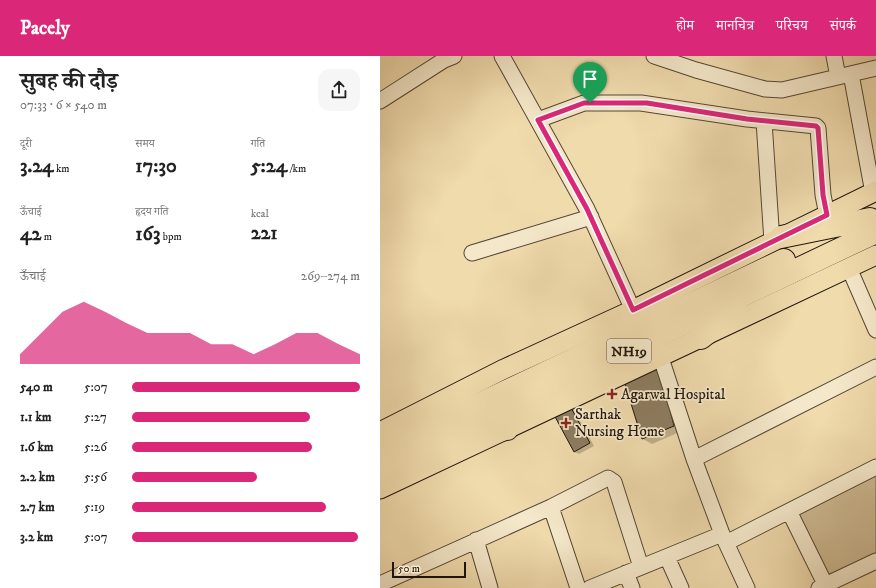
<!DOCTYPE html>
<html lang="hi">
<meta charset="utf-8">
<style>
:root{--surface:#fff;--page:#f6f6f6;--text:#222;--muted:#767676;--accent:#db2777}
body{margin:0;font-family:"IM FELL DW Pica","Noto Serif Devanagari",serif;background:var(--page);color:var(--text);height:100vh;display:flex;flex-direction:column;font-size:15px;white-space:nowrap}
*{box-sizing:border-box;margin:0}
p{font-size:13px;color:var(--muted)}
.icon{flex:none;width:22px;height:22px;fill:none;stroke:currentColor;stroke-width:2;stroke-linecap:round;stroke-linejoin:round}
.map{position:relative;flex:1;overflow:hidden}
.drawer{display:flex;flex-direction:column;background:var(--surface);width:380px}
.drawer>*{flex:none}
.scale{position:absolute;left:12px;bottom:10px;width:74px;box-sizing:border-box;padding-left:4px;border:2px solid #21150d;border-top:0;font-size:11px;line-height:14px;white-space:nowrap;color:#21150d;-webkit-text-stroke:3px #f5e8ca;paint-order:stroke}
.pin{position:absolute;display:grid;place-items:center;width:34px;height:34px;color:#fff;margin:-41px -17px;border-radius:50% 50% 50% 0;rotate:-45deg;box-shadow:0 0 4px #0007}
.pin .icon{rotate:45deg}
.round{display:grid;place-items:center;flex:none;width:42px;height:42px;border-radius:12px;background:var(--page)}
.summary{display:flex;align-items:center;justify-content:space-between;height:68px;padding:0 20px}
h1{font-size:22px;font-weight:700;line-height:30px}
.stats{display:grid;grid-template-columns:repeat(3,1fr);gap:6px;height:68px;padding:4px 20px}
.stats div{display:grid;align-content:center}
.stats b{font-size:20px;font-weight:700}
.stats small{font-size:11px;font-weight:400}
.stats p{font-size:11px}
.chart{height:112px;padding:8px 20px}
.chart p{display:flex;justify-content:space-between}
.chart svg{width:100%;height:72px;margin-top:4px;fill:var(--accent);opacity:.7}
ul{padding:0 20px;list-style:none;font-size:13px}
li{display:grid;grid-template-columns:64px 48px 1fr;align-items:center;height:30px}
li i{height:10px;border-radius:5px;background:var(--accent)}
header{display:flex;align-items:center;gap:24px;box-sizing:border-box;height:56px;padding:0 20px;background:var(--accent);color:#fff}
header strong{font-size:19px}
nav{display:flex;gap:22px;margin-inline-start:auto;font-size:14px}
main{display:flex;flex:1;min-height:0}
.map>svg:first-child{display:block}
</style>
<header>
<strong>Pacely</strong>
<nav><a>होम</a><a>मानचित्र</a><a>परिचय</a><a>संपर्क</a></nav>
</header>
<main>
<section class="drawer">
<div class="summary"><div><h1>सुबह की दौड़</h1><p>07:33 · 6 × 540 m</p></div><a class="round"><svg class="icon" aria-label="share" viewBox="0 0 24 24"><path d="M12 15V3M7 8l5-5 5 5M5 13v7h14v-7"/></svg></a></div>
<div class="stats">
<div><p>दूरी</p><b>3.24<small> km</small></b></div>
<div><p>समय</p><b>17:30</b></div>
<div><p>गति</p><b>5:24<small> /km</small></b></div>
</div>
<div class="stats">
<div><p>ऊँचाई</p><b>42<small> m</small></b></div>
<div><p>हृदय गति</p><b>163<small> bpm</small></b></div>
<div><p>kcal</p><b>221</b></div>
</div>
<div class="chart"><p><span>ऊँचाई</span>269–274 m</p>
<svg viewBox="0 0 160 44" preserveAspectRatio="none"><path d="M0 44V38L10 25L20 12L30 6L40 12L50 19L60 25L70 25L80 25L90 32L100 32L110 38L120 32L130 25L140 25L150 32L160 38V44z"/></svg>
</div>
<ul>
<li><b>540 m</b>5:07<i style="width:100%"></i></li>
<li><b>1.1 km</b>5:27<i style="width:78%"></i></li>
<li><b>1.6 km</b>5:26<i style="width:79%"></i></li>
<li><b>2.2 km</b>5:56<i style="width:55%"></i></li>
<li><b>2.7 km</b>5:19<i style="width:85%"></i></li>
<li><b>3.2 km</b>5:07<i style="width:99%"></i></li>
</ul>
</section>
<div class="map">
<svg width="496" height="532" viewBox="0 0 496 532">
<rect width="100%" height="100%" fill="#f0dbad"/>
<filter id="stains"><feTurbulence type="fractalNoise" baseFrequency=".005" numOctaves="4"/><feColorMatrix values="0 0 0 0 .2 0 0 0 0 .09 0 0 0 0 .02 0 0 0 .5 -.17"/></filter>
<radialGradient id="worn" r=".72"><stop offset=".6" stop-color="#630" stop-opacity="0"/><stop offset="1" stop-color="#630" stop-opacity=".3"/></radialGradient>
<path fill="#cdb992" stroke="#776750" d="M496,420v77l-50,24 -30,-62z"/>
<path fill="#0003" d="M279,311l23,64 -30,13 -9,-5z
M193,352l21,38 -15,8 -4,-2 -21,-39z"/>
<path fill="#8d7c60" stroke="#21150d" d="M279,310l15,60 -32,13 -18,-58z
M189,348l21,39 -16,9 -21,-39z"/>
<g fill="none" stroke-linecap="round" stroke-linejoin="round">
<g stroke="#554635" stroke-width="17">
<path id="minor" d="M122,0l85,153 46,101
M274,0l42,14 69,19 17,1 94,-22
M454,0l4,21
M471,18l22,119
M0,45l64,-41 10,-4
M158,64l46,-17h57l106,16 69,7 2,2 5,67 4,20
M384,65l8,121
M92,197l119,-36
M469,212l27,62
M281,302l33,101 28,75 25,54
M314,403l182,-92
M171,451l27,81
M409,455l38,77
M96,484l14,48
M346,487l150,-76
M287,501l14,31
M246,517l6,15
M0,528l171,-77 57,-29 6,4 27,85
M210,532l132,-54
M439,532l57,-27"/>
</g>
<g stroke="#21150d" stroke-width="21">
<path id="major" d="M0,376l122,-62 131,-60 243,-119
M0,433l496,-234"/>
</g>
<g stroke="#21150d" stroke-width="24">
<path id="highway" d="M401,181l89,-18
M321,282l35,-28
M85,380l42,-7
M0,395l404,-191
M0,412l496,-236"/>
</g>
<use href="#minor" stroke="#f5e8ca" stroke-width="15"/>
<use href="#major" stroke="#f0dbad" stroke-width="19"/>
<use href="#highway" stroke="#f0dbad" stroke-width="22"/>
</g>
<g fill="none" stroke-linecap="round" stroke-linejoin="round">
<g stroke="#fff" stroke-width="8">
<path id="route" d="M204,47h63l100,16 69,7 2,2 5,67 4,20 -194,95 -46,-101 -49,-89z"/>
</g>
<use href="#route" stroke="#db2777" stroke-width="5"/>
</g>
<g fill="#8f2418" stroke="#f5e8ca" stroke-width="1.5">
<path d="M230 332h4v4h4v4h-4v4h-4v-4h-4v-4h4z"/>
<path d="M184 361h4v4h4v4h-4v4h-4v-4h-4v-4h4z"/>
</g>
<g text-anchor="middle" stroke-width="3.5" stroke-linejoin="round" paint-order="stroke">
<rect fill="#f5e8ca" stroke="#615446" stroke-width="1" x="227" y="283" width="44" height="24" rx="3"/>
<g font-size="14" font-weight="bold" fill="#21150d">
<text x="249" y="300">NH19</text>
</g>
<g font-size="15" fill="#21150d" stroke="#f5e8ca" text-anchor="start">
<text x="241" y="343">Agarwal Hospital</text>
<text x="195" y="363">Sarthak<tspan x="195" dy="17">Nursing Home</tspan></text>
</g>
</g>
<rect width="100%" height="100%" filter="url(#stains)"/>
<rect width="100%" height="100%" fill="url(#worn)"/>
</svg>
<div class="scale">50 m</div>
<div class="pin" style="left:210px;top:47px;background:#1e9e55"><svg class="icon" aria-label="arrive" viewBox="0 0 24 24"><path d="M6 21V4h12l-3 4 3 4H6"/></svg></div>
</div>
</main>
